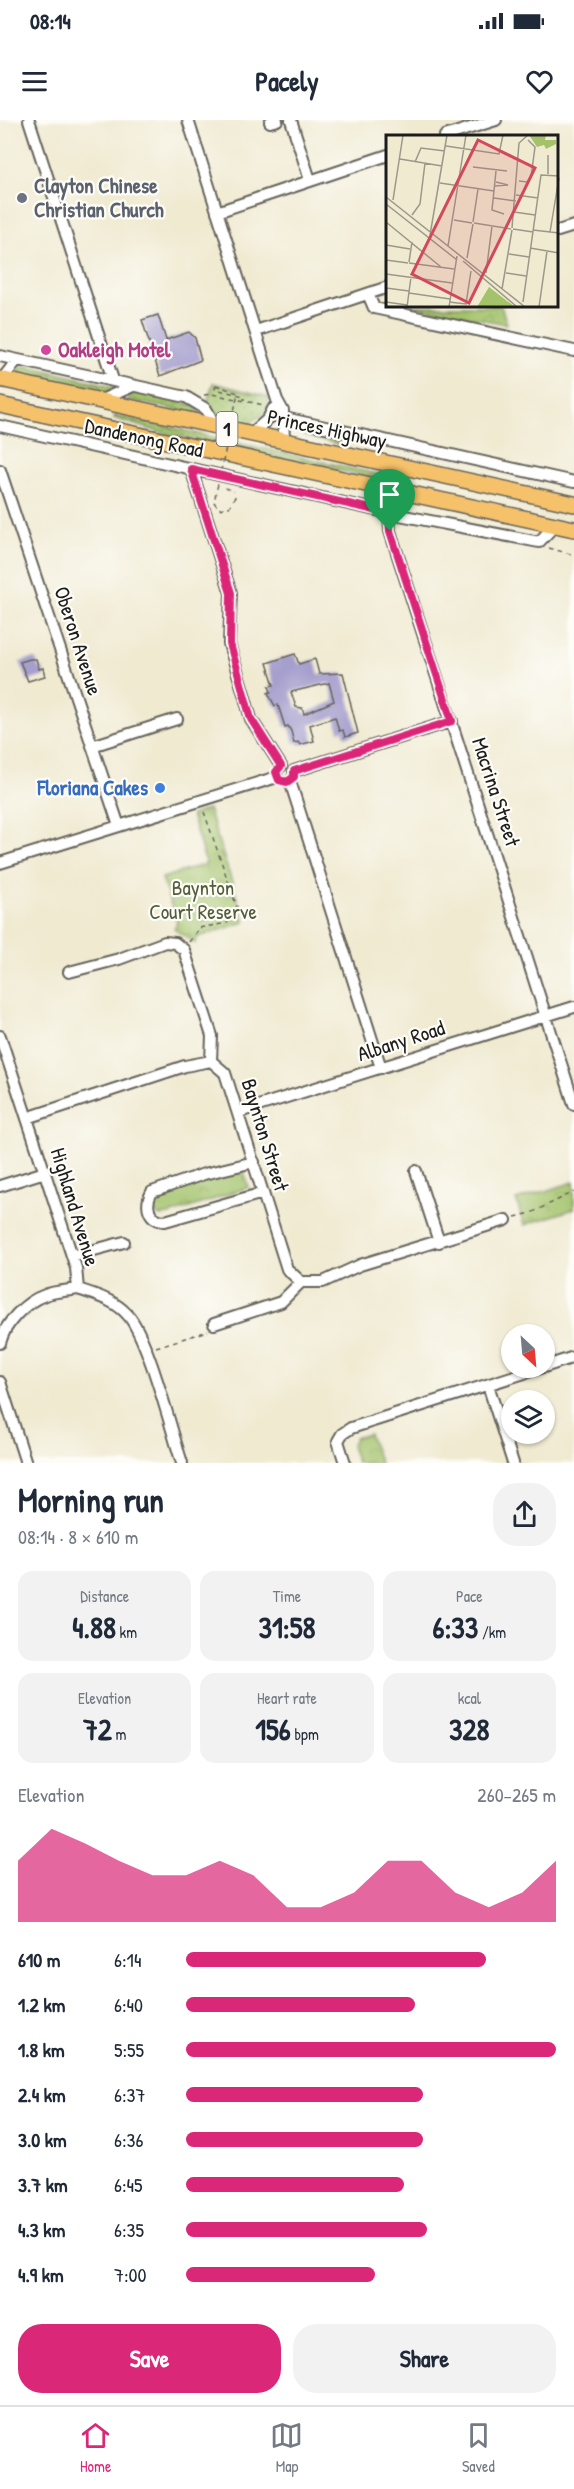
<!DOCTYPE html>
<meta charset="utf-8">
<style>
:root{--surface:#fff;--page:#f2f2f3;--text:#1f2937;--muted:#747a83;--line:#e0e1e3;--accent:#db2777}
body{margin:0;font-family:"Patrick Hand",sans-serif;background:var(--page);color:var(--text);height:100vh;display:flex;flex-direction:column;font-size:22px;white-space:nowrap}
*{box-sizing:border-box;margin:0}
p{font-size:20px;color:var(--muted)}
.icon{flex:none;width:33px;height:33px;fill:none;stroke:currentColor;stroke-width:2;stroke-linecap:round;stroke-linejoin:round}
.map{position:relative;height:1343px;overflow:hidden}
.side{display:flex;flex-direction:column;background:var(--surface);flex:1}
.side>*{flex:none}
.needle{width:39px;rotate:154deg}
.tools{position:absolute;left:501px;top:1204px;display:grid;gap:12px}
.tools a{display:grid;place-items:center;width:54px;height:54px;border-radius:50%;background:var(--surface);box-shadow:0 2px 4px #0004;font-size:30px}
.pin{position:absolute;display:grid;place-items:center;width:51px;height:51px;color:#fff;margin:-62px -26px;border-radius:50% 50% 50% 0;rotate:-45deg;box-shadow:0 0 6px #0007}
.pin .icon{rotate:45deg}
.round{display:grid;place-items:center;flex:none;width:63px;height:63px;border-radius:24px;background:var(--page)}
.summary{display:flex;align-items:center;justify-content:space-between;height:102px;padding:0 18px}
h1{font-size:33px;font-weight:700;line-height:45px}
.figures{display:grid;grid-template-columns:repeat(3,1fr);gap:9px;height:102px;padding:6px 18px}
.figures div{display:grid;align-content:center;border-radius:15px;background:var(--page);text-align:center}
.figures b{font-size:30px;font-weight:700}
.figures small{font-size:16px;font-weight:400}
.figures p{font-size:16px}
.chart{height:168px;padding:12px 18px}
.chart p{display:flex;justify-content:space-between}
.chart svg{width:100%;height:108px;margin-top:6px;fill:var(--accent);opacity:.7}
.primary-button{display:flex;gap:12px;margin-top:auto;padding:12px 18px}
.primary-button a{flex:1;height:69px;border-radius:24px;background:var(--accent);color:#fff;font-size:24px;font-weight:700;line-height:69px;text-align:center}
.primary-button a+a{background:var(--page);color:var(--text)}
ul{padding:0 18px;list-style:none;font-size:20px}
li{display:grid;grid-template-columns:96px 72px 1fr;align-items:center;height:45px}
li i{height:15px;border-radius:8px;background:var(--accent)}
.status{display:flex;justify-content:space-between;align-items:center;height:42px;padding:0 30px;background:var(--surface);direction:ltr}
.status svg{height:16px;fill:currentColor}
header{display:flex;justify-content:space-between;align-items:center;height:78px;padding:0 18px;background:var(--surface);font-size:27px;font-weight:700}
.tabs{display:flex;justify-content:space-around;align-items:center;height:84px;border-top:2px solid var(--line);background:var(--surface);font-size:16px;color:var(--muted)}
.tabs a{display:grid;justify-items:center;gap:3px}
.tabs .active{color:var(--accent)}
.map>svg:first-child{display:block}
</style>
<div class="status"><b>08:14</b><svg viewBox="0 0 49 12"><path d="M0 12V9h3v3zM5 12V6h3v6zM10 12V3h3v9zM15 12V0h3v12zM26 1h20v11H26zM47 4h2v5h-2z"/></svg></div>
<header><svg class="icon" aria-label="menu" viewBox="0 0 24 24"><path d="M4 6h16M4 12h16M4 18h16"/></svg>Pacely<svg class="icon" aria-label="heart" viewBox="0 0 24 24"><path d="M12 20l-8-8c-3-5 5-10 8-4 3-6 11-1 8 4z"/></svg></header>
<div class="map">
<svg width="574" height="1343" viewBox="0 0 574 1343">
<defs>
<pattern id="grass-dots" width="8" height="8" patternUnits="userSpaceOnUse" patternTransform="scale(1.5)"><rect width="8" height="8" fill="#a3c26a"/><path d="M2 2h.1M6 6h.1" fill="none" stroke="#8ca65b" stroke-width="1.8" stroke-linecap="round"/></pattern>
<pattern id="park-crowns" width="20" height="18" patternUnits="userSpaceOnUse" patternTransform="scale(1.5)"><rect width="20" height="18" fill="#a3c26a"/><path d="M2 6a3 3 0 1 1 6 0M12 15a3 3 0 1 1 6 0" fill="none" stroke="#8ca65b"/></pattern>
</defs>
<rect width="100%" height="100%" fill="#fdfcf7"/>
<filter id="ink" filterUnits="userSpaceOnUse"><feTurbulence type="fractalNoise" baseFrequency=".0167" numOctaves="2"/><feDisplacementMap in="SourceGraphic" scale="12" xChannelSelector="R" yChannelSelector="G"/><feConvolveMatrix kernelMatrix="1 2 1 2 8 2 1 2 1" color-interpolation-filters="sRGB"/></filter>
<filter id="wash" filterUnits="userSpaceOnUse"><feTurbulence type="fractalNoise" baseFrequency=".008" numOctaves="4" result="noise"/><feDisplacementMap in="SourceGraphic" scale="24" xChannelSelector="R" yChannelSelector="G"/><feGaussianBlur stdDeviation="1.35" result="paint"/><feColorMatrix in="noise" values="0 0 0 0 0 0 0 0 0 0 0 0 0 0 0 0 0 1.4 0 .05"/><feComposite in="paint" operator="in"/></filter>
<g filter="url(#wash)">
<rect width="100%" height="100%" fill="#f0ead1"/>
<path fill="url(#grass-dots)" stroke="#606f43" stroke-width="1.5" d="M26,246l94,22 -15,5 -85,-18 -4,-6z
M213,263l56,14 -1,14 -18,12 -28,-4 -15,-16z
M136,272l58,13 9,10 -75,-15 -1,-4z
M115,295l328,74 23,9 -307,-66 -45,-14z
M305,310l38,7 -1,8 -38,-9z"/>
<path fill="url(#park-crowns)" stroke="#606f43" stroke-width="1.5" d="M410,186h91l6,18z
M208,689l37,113 -47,15 -3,6 -21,-14 3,-6 -15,-45 44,-14 -15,-49z
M243,1050l6,17 -80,28 -10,1 -7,-5 -1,-9 5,-7 63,-21z
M574,1062v27l-50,16 -8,-25z
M369,1314l11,29h-23l-6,-17 4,-8z"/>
<g id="blocks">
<path fill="#a69fce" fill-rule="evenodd" d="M158,195l8,25 23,-8 6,6 6,22 -41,16 -18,-56z
M295,534l4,10 16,-5 4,15 24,-1 15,60 -13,4 -2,-7 -4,1 -4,-14 -25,8 4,16 -14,4 -2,-3 -4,1 -3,-12 -3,-5 -3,1 -7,-22 -3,1 -7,-13 3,-1 -2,-6 5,-1 -7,-22zM329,563l5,18 -30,13 -2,-6 -6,-1 -5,-15z
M30,539h6l3,10 4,-1 2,8 -17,5 -8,-19z"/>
</g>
</g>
<g filter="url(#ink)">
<use href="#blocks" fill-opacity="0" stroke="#66645b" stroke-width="1.5"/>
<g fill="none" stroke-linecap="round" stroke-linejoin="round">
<g stroke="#66645b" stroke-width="14">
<path id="minor" d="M29,0l84,260
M188,0l89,280 6,11 1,31
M291,0l19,60
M270,2l7,-2
M445,16l51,-16
M217,92l171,-57
M558,111l16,-5
M368,174l6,14 200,43
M256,211l132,-44
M0,236l186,41 20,12 10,18
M0,262l17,-22
M99,281l34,-15
M271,295l303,67
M0,306l389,87 150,29 16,-17
M251,314l17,-15 5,-10
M191,349l40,124 -2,51 15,50 7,25 30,47
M0,350l119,356
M393,371l-4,22 1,18 184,573
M92,626l85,-27
M294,651l158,-50
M290,661l91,287
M0,743l277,-86
M69,852l50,-13 46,-17 10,1 9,7 28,86 -1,25 14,12 62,196 14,13
M0,916l76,232 2,21c18,6 36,11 49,25 21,22 44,116 55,149
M239,992l335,-105
M27,998l158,-52 26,-5
M254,1042l-50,12 -52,18c-8,14 -3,28 13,29l98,-28
M416,1051l23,71
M0,1066l45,-14
M72,1136l52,-14
M214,1204l67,-22 20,-20h22l37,-17 146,-45
M0,1223c5,-20 25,-41 45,-48 10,-4 22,-4 33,-6
M544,1247l30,-10
M0,1262l26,81
M488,1265l25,78
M345,1343l-7,-22 4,-7 9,-6 189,-60"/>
</g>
<g stroke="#66645b" stroke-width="18">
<path id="highway" d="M0,259l574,125
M0,285l574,124"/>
</g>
<path stroke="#66645b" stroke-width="1.5" stroke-dasharray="4.5 4.5" stroke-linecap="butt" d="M216,265l-1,4 29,7v4
M204,275l8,-1 52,11
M225,368l8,3
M549,428l25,7
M189,822l10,-14 28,-5 10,-10v-6l-33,-95
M515,1097l16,-4 43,-21
M156,1227l52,-16"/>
<use href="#minor" stroke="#fff" stroke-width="10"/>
<use href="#highway" stroke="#f5c16b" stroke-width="15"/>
<path stroke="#66645b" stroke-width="1.5" stroke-dasharray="4.5 4.5" stroke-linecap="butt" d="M216,265l22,8 -24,109 5,7 10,-2 6,-10 -2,-6"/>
</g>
</g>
<g fill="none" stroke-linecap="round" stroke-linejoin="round" filter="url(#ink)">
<g stroke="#fff" stroke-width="12">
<path id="route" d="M191,349l198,44 1,18 62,190 -158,50v6l-7,5 -8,-2 -3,-8 5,-6 -30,-47 -21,-75 1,-51z"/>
</g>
<use href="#route" stroke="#db2777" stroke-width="8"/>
</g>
<circle fill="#6b7280" stroke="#fdfcf7" stroke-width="2" cx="22" cy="78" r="6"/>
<circle fill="#d1479c" stroke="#fdfcf7" stroke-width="2" cx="46" cy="230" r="6"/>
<circle fill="#3f7fe0" stroke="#fdfcf7" stroke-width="2" cx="160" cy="668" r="6"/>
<g text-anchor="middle" stroke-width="4.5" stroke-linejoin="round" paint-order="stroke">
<rect fill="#fdfcf7" stroke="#605f5e" stroke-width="1.5" x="216.5" y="292" width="21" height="34" rx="4.5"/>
<g font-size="20" font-weight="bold" fill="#1c1c1c">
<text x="227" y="316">1</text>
</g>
<g font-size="21" font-weight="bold" fill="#5b616d" stroke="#fdfcf7" text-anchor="start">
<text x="34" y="73">Clayton Chinese<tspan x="34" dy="24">Christian Church</tspan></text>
</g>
<g font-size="21" font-weight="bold" fill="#b23c85" stroke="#fdfcf7" text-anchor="start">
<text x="58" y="237">Oakleigh Motel</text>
</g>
<g font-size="21" fill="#1c1c1c" stroke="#fdfcf7">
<text transform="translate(327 309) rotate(12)" y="7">Princes Highway</text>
<text transform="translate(144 318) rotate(12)" y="7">Dandenong Road</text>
<text transform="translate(78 521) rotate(72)" y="7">Oberon Avenue</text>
<text transform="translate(496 672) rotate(72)" y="7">Macrina Street</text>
<text transform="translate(401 921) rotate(-18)" y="7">Albany Road</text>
<text transform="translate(265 1015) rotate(73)" y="7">Baynton Street</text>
<text transform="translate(75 1087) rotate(73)" y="7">Highland Avenue</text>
</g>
<g font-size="21" font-weight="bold" fill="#366cbe" stroke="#fdfcf7" text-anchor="end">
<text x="148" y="675">Floriana Cakes</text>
</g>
<g font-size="21" fill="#525e3b" stroke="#fdfcf7">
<text x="203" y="775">Baynton<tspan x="203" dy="24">Court Reserve</tspan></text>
</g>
</g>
<g transform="translate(386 15)">
<rect width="172" height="172" fill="#f0ead1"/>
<path d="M143,0h17l-1,5h11v4l-10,5 -2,-4 -7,2zM103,152l26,20h-38z" fill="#a3c26a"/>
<path d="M106,160l7,2 5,10h-22z" fill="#a3c26a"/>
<path fill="none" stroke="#9b9889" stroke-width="1.5" d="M60,11l53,8 4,-19M14,24l42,7M29,27l6,-14 24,3M87,32l34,4M110,36l-4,39 12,4M162,39v-19M133,46l8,1 4,-5 4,-30 -7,-7M54,48l54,8M109,51l13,-1 -12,-3M130,60l22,3M0,62l139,110M108,63l22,3M7,65l10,-65M0,69l71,56M128,77l21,3M26,80l8,-11 5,-41M68,85l18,3M0,87l55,45M87,87l5,-33M88,88l37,6M126,93l7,-85 9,-8M127,94l20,3M147,95l26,3M164,97l9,-54M44,100l17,-100M0,110l24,4M62,111l18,-111M144,113l29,5M123,119l20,3M81,123l6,-34M0,125l22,3M77,126l54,46M23,127l3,-20M23,128l45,6M100,138l6,-47M120,138l20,3M0,139l66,9M0,153l23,3M116,154l10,-59M23,158l41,6M0,167l21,3M63,167l17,2 5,-33M137,167l18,-127 18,1M21,172l4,-30M63,172l8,-51M153,172l8,-56"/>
<path fill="#d1495b" fill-opacity="0.15" stroke="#d1495b" stroke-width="3" d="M92,5l57,28 -66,135 -57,-29z"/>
<rect width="172" height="172" fill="none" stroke="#1c1c1c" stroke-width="3"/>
</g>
</svg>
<div class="tools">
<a><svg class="needle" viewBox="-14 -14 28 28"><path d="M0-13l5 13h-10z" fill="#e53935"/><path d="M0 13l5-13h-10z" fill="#747a83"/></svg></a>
<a><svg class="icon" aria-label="layers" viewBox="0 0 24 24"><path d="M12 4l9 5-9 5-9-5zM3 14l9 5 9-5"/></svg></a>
</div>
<div class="pin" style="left:390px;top:411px;background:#1e9e55"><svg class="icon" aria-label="arrive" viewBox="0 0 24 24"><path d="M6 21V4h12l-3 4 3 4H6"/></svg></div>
</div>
<section class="side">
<div class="summary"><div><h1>Morning run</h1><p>08:14 · 8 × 610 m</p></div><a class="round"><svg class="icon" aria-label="share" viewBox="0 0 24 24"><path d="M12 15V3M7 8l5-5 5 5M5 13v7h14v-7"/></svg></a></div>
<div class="figures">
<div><p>Distance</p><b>4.88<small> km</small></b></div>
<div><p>Time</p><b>31:58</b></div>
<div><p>Pace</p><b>6:33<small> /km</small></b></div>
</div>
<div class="figures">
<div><p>Elevation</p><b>72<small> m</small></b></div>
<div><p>Heart rate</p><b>156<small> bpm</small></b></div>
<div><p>kcal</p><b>328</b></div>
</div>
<div class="chart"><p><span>Elevation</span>260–265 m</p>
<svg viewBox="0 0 160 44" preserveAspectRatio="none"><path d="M0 44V19L10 6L20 12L30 19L40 25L50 25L60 19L70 25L80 38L90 38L100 32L110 19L120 19L130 32L140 38L150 32L160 19V44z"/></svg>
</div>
<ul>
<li><b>610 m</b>6:14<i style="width:81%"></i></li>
<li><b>1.2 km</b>6:40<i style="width:62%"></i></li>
<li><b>1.8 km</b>5:55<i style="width:100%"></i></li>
<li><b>2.4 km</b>6:37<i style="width:64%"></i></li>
<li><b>3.0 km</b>6:36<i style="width:64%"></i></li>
<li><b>3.7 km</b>6:45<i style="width:59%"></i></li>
<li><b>4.3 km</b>6:35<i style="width:65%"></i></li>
<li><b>4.9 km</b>7:00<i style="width:51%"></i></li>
</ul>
<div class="primary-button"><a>Save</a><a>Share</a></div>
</section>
<nav class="tabs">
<a class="active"><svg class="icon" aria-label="home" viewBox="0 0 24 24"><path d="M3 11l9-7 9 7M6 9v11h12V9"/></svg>Home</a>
<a><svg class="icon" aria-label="map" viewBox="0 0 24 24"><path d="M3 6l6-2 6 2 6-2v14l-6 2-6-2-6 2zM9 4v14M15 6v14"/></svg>Map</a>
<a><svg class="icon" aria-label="saved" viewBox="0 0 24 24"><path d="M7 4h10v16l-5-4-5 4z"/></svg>Saved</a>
</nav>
